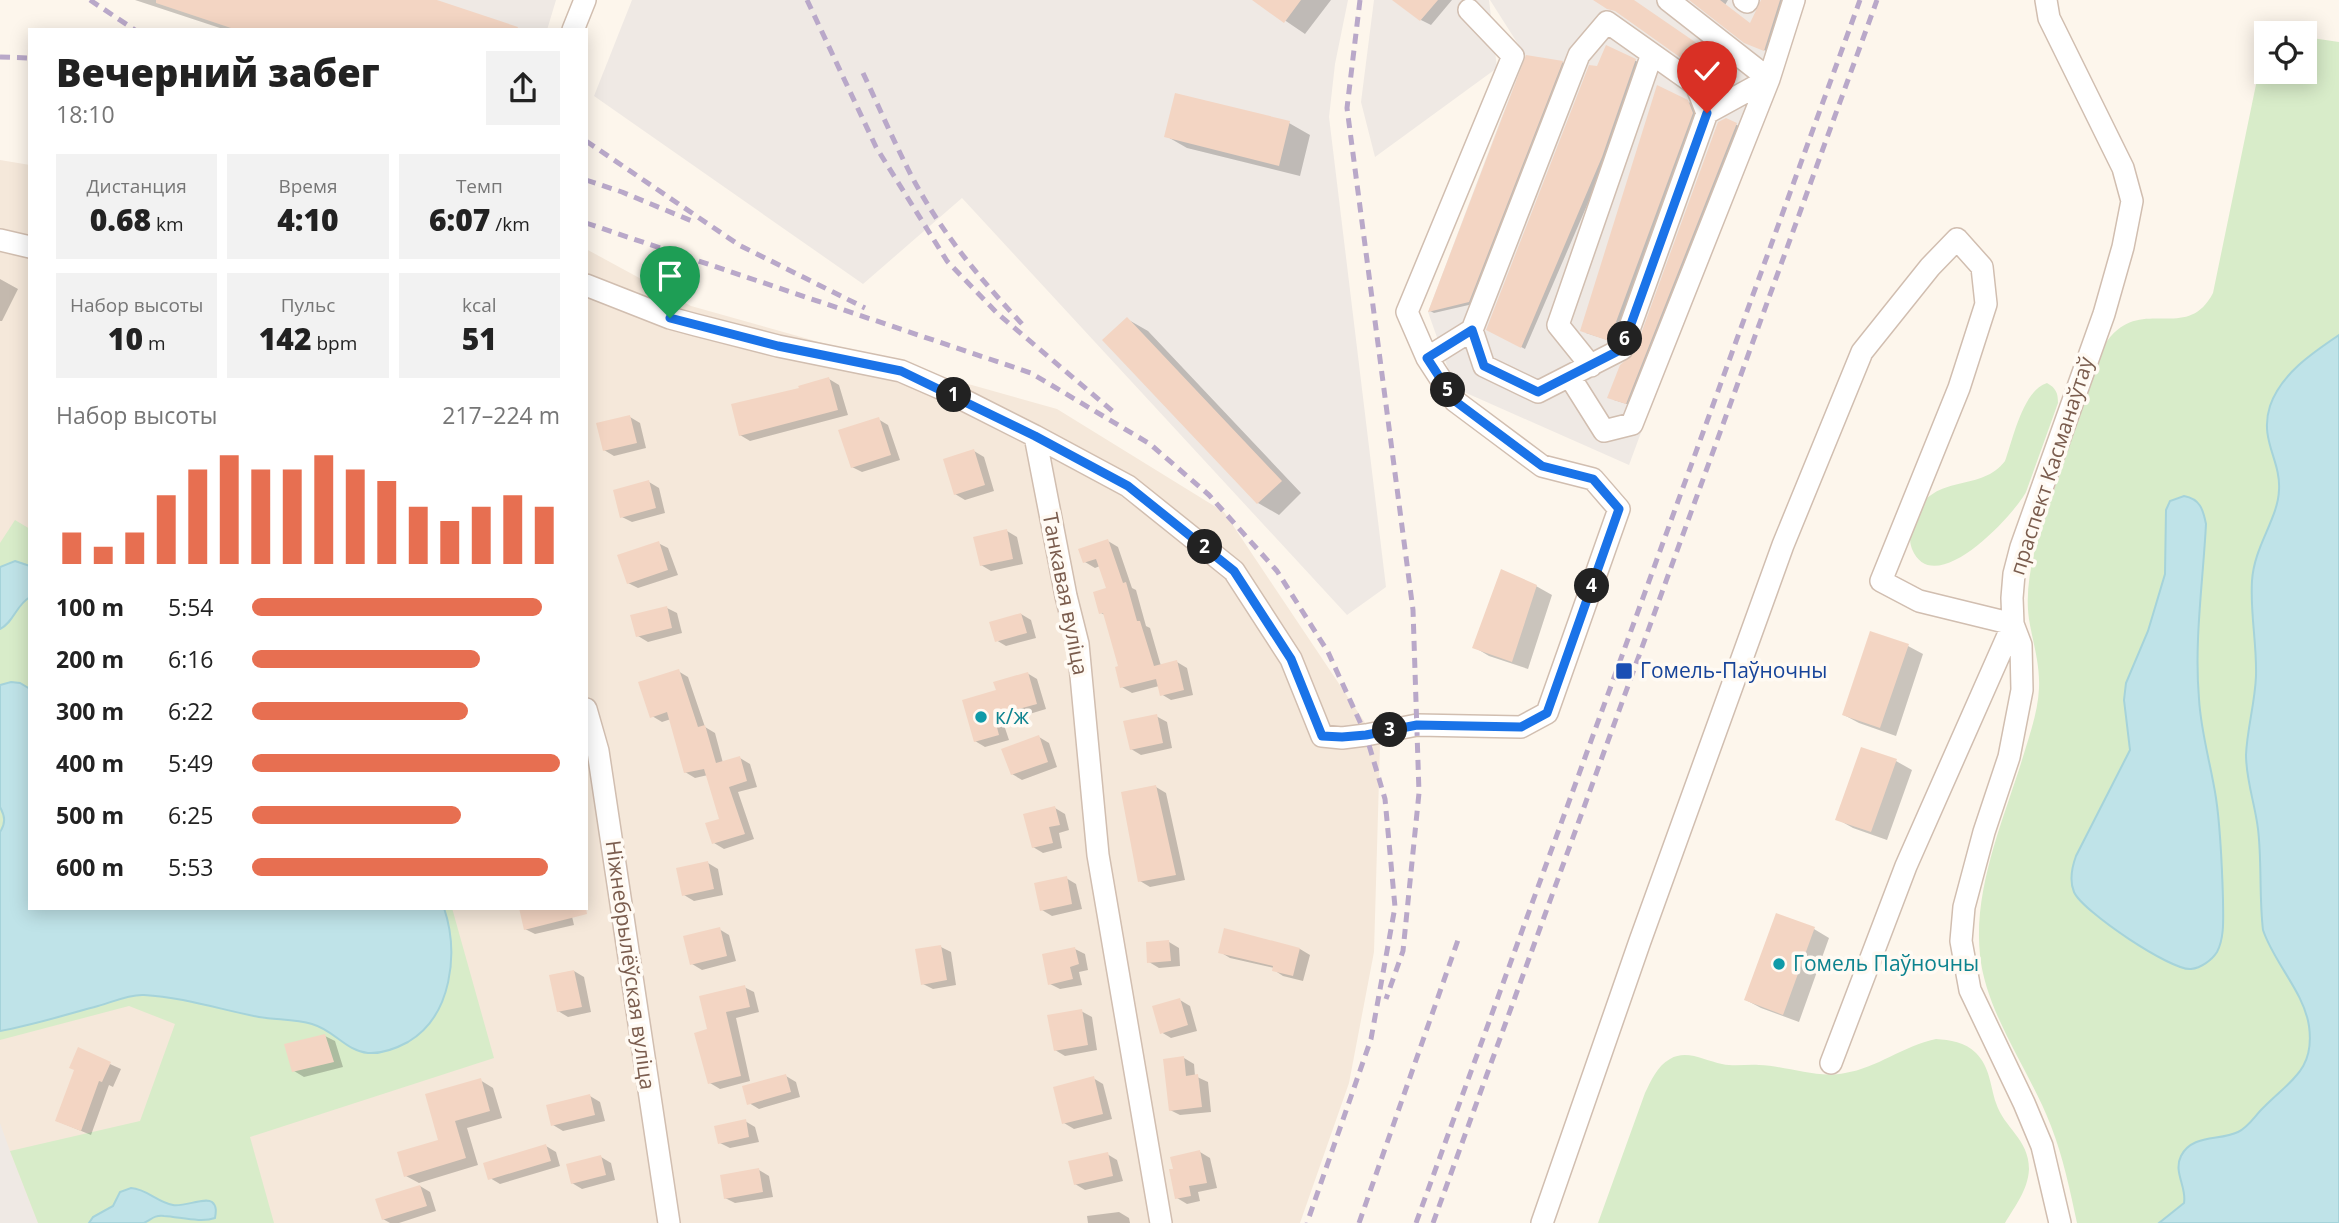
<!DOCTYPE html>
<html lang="ru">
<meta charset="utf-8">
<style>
:root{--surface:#fff;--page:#f2f2f2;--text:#222;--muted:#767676;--accent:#e76f51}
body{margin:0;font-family:"Open Sans",sans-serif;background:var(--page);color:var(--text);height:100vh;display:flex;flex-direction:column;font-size:26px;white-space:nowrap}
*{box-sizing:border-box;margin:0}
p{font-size:23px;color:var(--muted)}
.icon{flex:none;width:38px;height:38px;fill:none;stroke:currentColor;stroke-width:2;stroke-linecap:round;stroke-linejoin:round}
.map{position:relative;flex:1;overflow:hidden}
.sheet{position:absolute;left:28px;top:28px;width:560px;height:882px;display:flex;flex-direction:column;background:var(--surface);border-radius:0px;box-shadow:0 4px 18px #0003}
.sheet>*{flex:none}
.fabs{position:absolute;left:2254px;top:21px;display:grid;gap:14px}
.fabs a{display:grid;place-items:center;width:63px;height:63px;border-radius:0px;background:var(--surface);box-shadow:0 4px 18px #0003;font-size:35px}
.pin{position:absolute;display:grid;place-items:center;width:60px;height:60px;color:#fff;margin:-72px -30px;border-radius:50% 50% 50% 0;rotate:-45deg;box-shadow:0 0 7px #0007}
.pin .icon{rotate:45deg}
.km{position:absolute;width:35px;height:35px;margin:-18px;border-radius:50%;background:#222;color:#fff;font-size:19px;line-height:35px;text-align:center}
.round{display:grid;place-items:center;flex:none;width:74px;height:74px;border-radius:0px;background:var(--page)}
.head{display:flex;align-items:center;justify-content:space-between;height:119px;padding:0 28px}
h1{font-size:38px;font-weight:800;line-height:52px}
.metrics{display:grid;grid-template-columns:repeat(3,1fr);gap:10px;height:119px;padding:7px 28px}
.metrics div{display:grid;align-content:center;border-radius:0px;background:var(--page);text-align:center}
.metrics b{font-size:30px;font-weight:800}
.metrics small{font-size:19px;font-weight:400}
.metrics p{font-size:19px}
.chart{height:196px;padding:14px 28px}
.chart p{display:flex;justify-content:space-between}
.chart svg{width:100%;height:126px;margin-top:7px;stroke:var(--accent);stroke-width:6}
ul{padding:0 28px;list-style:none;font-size:23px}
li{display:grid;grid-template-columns:112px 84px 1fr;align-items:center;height:52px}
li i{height:18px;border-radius:9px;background:var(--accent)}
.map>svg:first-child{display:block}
</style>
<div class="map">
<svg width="2339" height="1223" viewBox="0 0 2339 1223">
<rect width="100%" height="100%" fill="#fdf6ec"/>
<path fill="#f5e8da" d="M0,160l30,5v743h556v-659l105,57 366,103 167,103 156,233 -6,207 -25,131 -49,140h-1300z"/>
<path fill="#efe9e4" d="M156,0h400l-9,30h-307z
M632,0h716l-13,64 -6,53 57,470 -39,28 -385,-417 -99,86 -269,-188z
M1374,0h115l8,68 -122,89 -14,-55z
M1490,0h311l-172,465 -174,-77 -27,-76 97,-257z
M0,1123l10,28 28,72h-38z"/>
<path fill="#d8ecc9" d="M2266,36v36h39v-35l34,5v1181h-262c-7,-33 -14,-66 -26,-97 -21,-55 -65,-112 -71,-171 -7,-66 23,-134 42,-195 7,-24 16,-47 17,-72 1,-22 -5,-42 -9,-63 -6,-30 1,-60 8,-89l67,-192c34,-52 81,1 108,-51z
M2047,383c9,5 11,10 11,20l-32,89c-12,23 -92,110 -114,57 -4,-10 -1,-21 2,-31 19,-47 66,-24 91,-57 8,-22 18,-71 42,-78z
M15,520l15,9v379h422l42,150 -244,79 24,86h-236l-28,-72 130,-30 35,-97 -46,-18 -129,34v-497z
M1936,1039c14,1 29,3 40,14 14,14 14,32 20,50 8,25 33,36 33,66 -1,21 -14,37 -24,54h-407l47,-130c6,-12 12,-27 25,-34 17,-10 35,2 52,5 13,3 25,0 37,1 28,1 58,14 86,8 32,-5 58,-27 91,-34z"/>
<path fill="#bfe3e8" stroke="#a5d3da" stroke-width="2" d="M2339,335v888h-180l25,-20c3,-16 -11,-31 -3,-47 11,-22 38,-15 57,-24 12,-6 17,-17 27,-26 26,-26 50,-37 44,-80 -5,-34 -35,-63 -46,-96 -4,-34 -1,-68 -5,-101 -3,-25 -12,-49 -12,-74 1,-26 9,-52 10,-79 1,-32 -6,-63 -4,-95 2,-35 26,-62 27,-91 2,-30 -20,-50 -9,-84 11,-32 42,-53 69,-71z
M2184,496c16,3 19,13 22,28 -3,58 -12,117 -7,175 2,34 12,66 17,99 5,34 6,67 7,101 0,17 2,38 -6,53 -5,8 -16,16 -26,17 -20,2 -109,-58 -117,-77 -5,-12 -2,-25 2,-36l54,-106 -6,-50 2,-17 22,-52 17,-57 1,-64 4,-9z
M15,561l15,5v31c-14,8 -16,25 -30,32v-62z
M11,682l9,1 10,6v219h414c15,45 8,108 -36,134 -13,7 -26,12 -40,11 -22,-2 -34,-23 -56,-29 -17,-5 -35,-4 -53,-7 -37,-7 -76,-20 -115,-22 -14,-1 -32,7 -46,11 -33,9 -65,19 -98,25v-199c6,-9 5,-16 0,-25v-122z
M131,1188c16,1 26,14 42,17 11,2 32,-8 39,-3 5,4 4,10 3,16 -14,5 -35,-1 -51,-2 -10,-1 -12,3 -20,7 -7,0 -44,0 -55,0l4,-6 20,-11 7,-14z"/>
<path fill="#0003" d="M135,0h296l90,30h-295z
M1255,0h76l-26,34z
M1401,0h51l-21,25 -10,-5z
M1596,0h36l101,70 -9,16 -105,-74z
M1691,0h37l-3,5 26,20 11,-25h23l-16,52 -18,-7z
M1607,47l33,16 -33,96 -82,190 -37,-20z
M1562,62l4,3 -93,239 -39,9 -4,-2z
M1687,101l5,3 5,12 -83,226 -28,-9z
M1726,120l15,7 -111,278 -16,-5 22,-45z
M1289,123l21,12 -10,41 -113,-28 -21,-12z
M0,279l18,10 -16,32h-2z
M1127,319l21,12 153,162 -22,22 -21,-12z
M829,379l10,6 9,30 -98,26 -10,-6 61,-46z
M630,417l10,6 6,25 -32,8 -10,-6z
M878,419l10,6 12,35 -38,12 -10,-5z
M974,451l10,6 10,34 -29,9 -10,-6z
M649,482l10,6 6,25 -33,9 -10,-5z
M1007,531l10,6 6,27 -32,7 -10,-6z
M1108,541l10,6 14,41 4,2 10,36 4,2 11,38 16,-4 10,6 6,27 -22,5 -10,-6 -2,-8 -27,7 -10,-6 -1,-20 -16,-52 -4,-2 7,-24 -8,-23 -5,2 -10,-6z
M658,543l10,5 10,27 -40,13 -10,-5z
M1536,586l16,9 -24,74 -39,-13 -15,-9z
M667,608l10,5 5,20 -34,9 -10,-6z
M1021,614l10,6 5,18 -30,8 -10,-6z
M1908,646l15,8 -27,82 -37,-13 -15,-8z
M678,671l10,6 17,50 10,6 8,30 17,-5 10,6 7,23 -19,5 16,47 -30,10 -10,-6 7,-23 -13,-45 -13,3 -10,-6 -14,-53 -9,3 -10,-6z
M1027,673l10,6 9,30 -43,13 6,18 -24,7 -10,-6 23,-49z
M1156,716l11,6 5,26 -31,7 -10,-6z
M1039,737l10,6 8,24 -35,13 -10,-6z
M1862,749l34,12 16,9 -25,70 -34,-12 -16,-9z
M1156,787l10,6 19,87 -35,7 -10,-6z
M1055,808l10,6 4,16 -10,3 3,15 -19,5 -10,-6z
M708,863l10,6 5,26 -29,6 -10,-6z
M1066,878l10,6 6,25 -30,7 -10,-6z
M570,908l4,17 -39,9 -10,-5z
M719,929l10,6 7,26 -34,9 -10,-6z
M1814,929l15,9 -30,84 -38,-14 -15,-8z
M1169,942l10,6 1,18 -21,2 -10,-6z
M941,947l10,5 5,33 -23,4 -10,-5z
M1075,949l10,5 3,16 -9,2 3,13 -22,4 -10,-5z
M1300,949l10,6 -7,26 -20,-5 -9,-6v-2l-44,-10 -10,-6z
M574,971l10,6 7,35 -23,5 -10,-6z
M744,987l10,5 5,20 -23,6 14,63 -30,8 -10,-6v-52z
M1180,1000l10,6 7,25 -26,7 -10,-6z
M1081,1011l11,6 5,33 -32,6 -10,-6z
M325,1036l10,5 8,26 -39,10 -10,-6z
M79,1050l42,19 -8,18 -4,-2 -18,50 -34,-14 19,-50z
M1184,1058l10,6 1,12 13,6 3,30 -31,3 -10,-5z
M786,1076l10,6 4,15 -41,12 -10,-6z
M1093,1078l10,6 9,35 -38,10 -10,-6z
M480,1080l13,8 9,30 -35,10 11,37 -59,18 -13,-7 35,-35z
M590,1096l10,6 5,19 -42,10 -10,-6z
M745,1121l10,6 4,15 -29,6 -10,-5z
M546,1146l10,6 4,14 -60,18 -10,-6z
M1200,1152l10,6 7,30 -19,4 2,9 -13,3 -10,-6z
M1107,1154l10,6 6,21 -38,9 -10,-6z
M601,1157l10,6 4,17 -33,9 -10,-6z
M759,1170l10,6 4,21 -38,6 -10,-5z
M420,1186l10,6 6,19 -37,12h-9l-7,-4z
M1119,1212l10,6 1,5h-42l-1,-7z"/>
<path fill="#f3d5c3" d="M156,0h281l81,27 -1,3h-280l-81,-27z
M1252,0h49l-17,23z
M1392,0h46l-18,21z
M1593,0h41l96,66 -11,19 -104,-74 -8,-2z
M1689,0h31l30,23 11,-23h19l-16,51 -20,-8z
M1606,45l30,14 -34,98 -81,191 -35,-18 103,-265 8,1z
M1526,55l37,6 -94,241 -41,10z
M1657,85l31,15 5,13 -84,228 -29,-10z
M1175,93l115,28 -11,45 -115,-29z
M1726,118l11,5 -111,281 -19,-6 13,-33 14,-12 84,-231z
M1127,317l155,164 -25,23 -155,-164z
M829,377l9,33 -99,26 -8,-32 68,-16 -1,-2z
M630,415l7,28 -34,8 -7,-28z
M879,417l12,38 -40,13 -13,-38z
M974,449l11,36 -31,10 -11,-36z
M649,480l7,28 -36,10 -7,-28z
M1007,529l6,30 -33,7 -7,-29z
M1108,539l15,44 3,-1 11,39h3l14,45 23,-6 7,30 -24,6 -4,-17 -36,9 -5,-21 3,-1 -15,-53 -4,1 -6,-22 13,-4 -10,-29 -13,4 -5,-14z
M659,541l9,29 -41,14 -10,-29z
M1501,569l36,16 -25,77 -40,-14z
M667,606l5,22 -36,9 -6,-22z
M1021,613l6,20 -32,9 -6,-20z
M1870,631l39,13 -29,84 -38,-13z
M679,669l19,58 7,-2 11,38 24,-7 7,25 -18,6 16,47 -33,10 -7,-21 14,-4 -15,-50 -20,4 -17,-61 -17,6 -12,-36z
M1028,672l9,32 -43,12 5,19 -25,7 -12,-42 34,-10 -3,-8z
M1157,714l6,29 -33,7 -7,-29z
M1039,735l9,27 -37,13 -10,-26z
M1861,747l36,12 -26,73 -36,-12z
M1156,785l20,90 -38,7 -17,-90z
M1055,806l5,19 -11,2 4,16 -21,5 -9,-34z
M708,861l6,28 -32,7 -6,-28z
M1067,876l5,28 -32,7 -6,-28z
M519,908h67l1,6 -63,16z
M1776,913l39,14 -32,88 -39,-15z
M720,927l7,29 -37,9 -7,-29z
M1224,928l76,20 -7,28 -21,-5 1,-5 -55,-13z
M1169,940l2,21 -24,2 -1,-21z
M941,945l6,35 -26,5 -6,-36z
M1075,947l4,17 -9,3 3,12 -25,6 -6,-31z
M574,970l8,37 -25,5 -8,-37z
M745,985l5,22 -24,5 15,64 -33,8 -14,-51 13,-4 -8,-33z
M1180,998l8,27 -28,9 -8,-28z
M1082,1009l6,36 -34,6 -7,-36z
M325,1034l9,28 -42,10 -8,-28z
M78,1047l33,15 -9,20 -3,-1 -18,50 -26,-10 19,-51 -5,-2z
M1184,1056l2,20 12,-2 4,33 -33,4 -6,-52z
M786,1074l5,18 -44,13 -5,-19z
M1094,1076l9,38 -41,10 -9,-37z
M481,1078l9,33 -35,10 11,37 -62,19 -7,-25 41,-12 -13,-46z
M590,1094l5,21 -44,11 -5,-21z
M746,1119l3,18 -31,7 -4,-18z
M546,1144l5,17 -63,19 -5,-17z
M1200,1150l7,33 -18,3 2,10 -16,3 -6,-30h4l-3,-12z
M1108,1152l5,24 -39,9 -6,-24z
M601,1155l5,20 -35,9 -5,-20z
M759,1168l4,24 -39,7 -4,-24z
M420,1185l7,21 -45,14 -7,-21z"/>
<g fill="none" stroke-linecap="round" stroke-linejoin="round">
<g stroke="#d1beb0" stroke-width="24">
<path id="minor" d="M1668,0l101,79
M1744,0l3,2 1,-2
M2046,0l3,18 74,150 9,33 -9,46 -19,67 -83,233 -7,27 -2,24 1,26 8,21 1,45 -13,67 -25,75 -20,75 -3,34 9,49 54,113 18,43 18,77
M573,30l12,-30
M0,240l30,7
M586,285l84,33 26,7 82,21 123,25 39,17 95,48 31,160 12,48 20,211 63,368
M1472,330l12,36 54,26 84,-43 85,-236 62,-34
M1427,358l45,-28 107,-275 28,-33 89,63 11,28
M1591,366l-33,-41 94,-271
M1570,377l34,54 28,-7 137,-345 25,-79
M1035,436l93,50 106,85 57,88 31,77 20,2 24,-3 51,-10 104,2 26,-14 72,-204 -26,-30 -51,-13 -87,-65 -28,-43 -20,-46 106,-256 -44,-46
M586,709l12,42 71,472
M1542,1223l98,-282 143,-396 79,-193 68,-85 27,-28 25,28 4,37 -27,84 -78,193 38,20 94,23 -107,242 -75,197"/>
</g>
<use href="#minor" stroke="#fff" stroke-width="21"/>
<path stroke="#b9a8c9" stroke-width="5" stroke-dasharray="10 7" stroke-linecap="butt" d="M90,0l45,30
M807,0l69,147 71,114 51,53 118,100
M1360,0l-13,108 66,502 6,183 -16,158 -17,48
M0,57l30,1
M863,73c16,34 31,69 48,102 29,56 69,104 112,150
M586,141l153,104 126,63
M586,180l36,12 70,29
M586,223l445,150 119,71 59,51 68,76 51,81 38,83 19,64 10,108 -24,132 -64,184
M1359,1223l99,-283
M1416,1223l444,-1223
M1433,1223l444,-1223"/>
</g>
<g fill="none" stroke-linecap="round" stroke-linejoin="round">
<g stroke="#fff" stroke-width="14">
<path id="route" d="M670,318l108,28 123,25 134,65 93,50 106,85 57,88 31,77 20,1 24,-2 51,-10 104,2 26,-14 72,-204 -26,-30 -51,-13 -87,-65 -28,-43 45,-28 12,36 54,26 84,-43 85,-236"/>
</g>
<use href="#route" stroke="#1a73e8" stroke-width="9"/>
</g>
<rect fill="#1a4fb4" stroke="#fffaf3" stroke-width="2.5" x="1615" y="662" width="18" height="18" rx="3.5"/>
<g fill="#0f9aa8" stroke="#fffaf3" stroke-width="2.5">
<circle cx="981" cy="717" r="7"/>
<circle cx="1779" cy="964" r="7"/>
</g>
<g text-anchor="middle" stroke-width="7" stroke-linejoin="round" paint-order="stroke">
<g font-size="21" fill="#7a5c4d" stroke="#fffaf3">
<text transform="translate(2052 466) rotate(-72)" y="7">праспект Касманаўтаў</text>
<text transform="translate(1065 594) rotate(79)" y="7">Танкавая вуліца</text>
<text transform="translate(630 965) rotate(82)" y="7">Ніжнебрылёўская вуліца</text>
</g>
<g font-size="21" fill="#164399" stroke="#fffaf3" text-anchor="start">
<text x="1640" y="678">Гомель-Паўночны</text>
</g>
<g font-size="21" fill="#0d838f" stroke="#fffaf3" text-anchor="start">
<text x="995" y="724">к/ж</text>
<text x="1793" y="971">Гомель Паўночны</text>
</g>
</g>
</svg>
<div class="fabs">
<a><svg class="icon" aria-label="locate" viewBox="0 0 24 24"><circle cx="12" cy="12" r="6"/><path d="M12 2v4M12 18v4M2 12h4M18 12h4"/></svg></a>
</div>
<div class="pin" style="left:670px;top:318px;background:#1e9e55"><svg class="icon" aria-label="arrive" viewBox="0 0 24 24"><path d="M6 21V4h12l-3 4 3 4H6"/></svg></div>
<div class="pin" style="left:1707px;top:113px;background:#d93025"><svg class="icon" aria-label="check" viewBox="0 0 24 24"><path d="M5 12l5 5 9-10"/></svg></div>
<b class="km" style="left:954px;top:395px">1</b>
<b class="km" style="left:1205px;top:547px">2</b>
<b class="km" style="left:1390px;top:730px">3</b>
<b class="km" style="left:1592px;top:586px">4</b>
<b class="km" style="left:1448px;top:390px">5</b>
<b class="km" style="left:1625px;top:339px">6</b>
<section class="sheet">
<div class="head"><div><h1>Вечерний забег</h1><p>18:10</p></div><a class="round"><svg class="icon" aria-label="share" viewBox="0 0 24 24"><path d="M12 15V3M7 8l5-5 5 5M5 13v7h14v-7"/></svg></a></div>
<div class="metrics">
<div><p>Дистанция</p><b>0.68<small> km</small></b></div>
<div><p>Время</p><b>4:10</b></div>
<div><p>Темп</p><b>6:07<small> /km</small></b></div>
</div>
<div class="metrics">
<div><p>Набор высоты</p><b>10<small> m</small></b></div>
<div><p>Пульс</p><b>142<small> bpm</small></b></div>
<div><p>kcal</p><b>51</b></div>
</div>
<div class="chart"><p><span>Набор высоты</span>217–224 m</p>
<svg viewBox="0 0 160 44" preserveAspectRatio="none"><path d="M5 44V33M15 44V38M25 44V33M35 44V20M45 44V11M55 44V6M65 44V11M75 44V11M85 44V6M95 44V11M105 44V15M115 44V24M125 44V29M135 44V24M145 44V20M155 44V24"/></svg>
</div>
<ul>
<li><b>100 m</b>5:54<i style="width:94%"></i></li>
<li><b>200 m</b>6:16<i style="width:74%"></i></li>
<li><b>300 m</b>6:22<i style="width:70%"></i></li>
<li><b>400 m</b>5:49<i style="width:100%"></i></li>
<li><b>500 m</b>6:25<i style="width:68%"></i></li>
<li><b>600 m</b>5:53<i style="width:96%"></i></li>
</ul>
</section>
</div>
